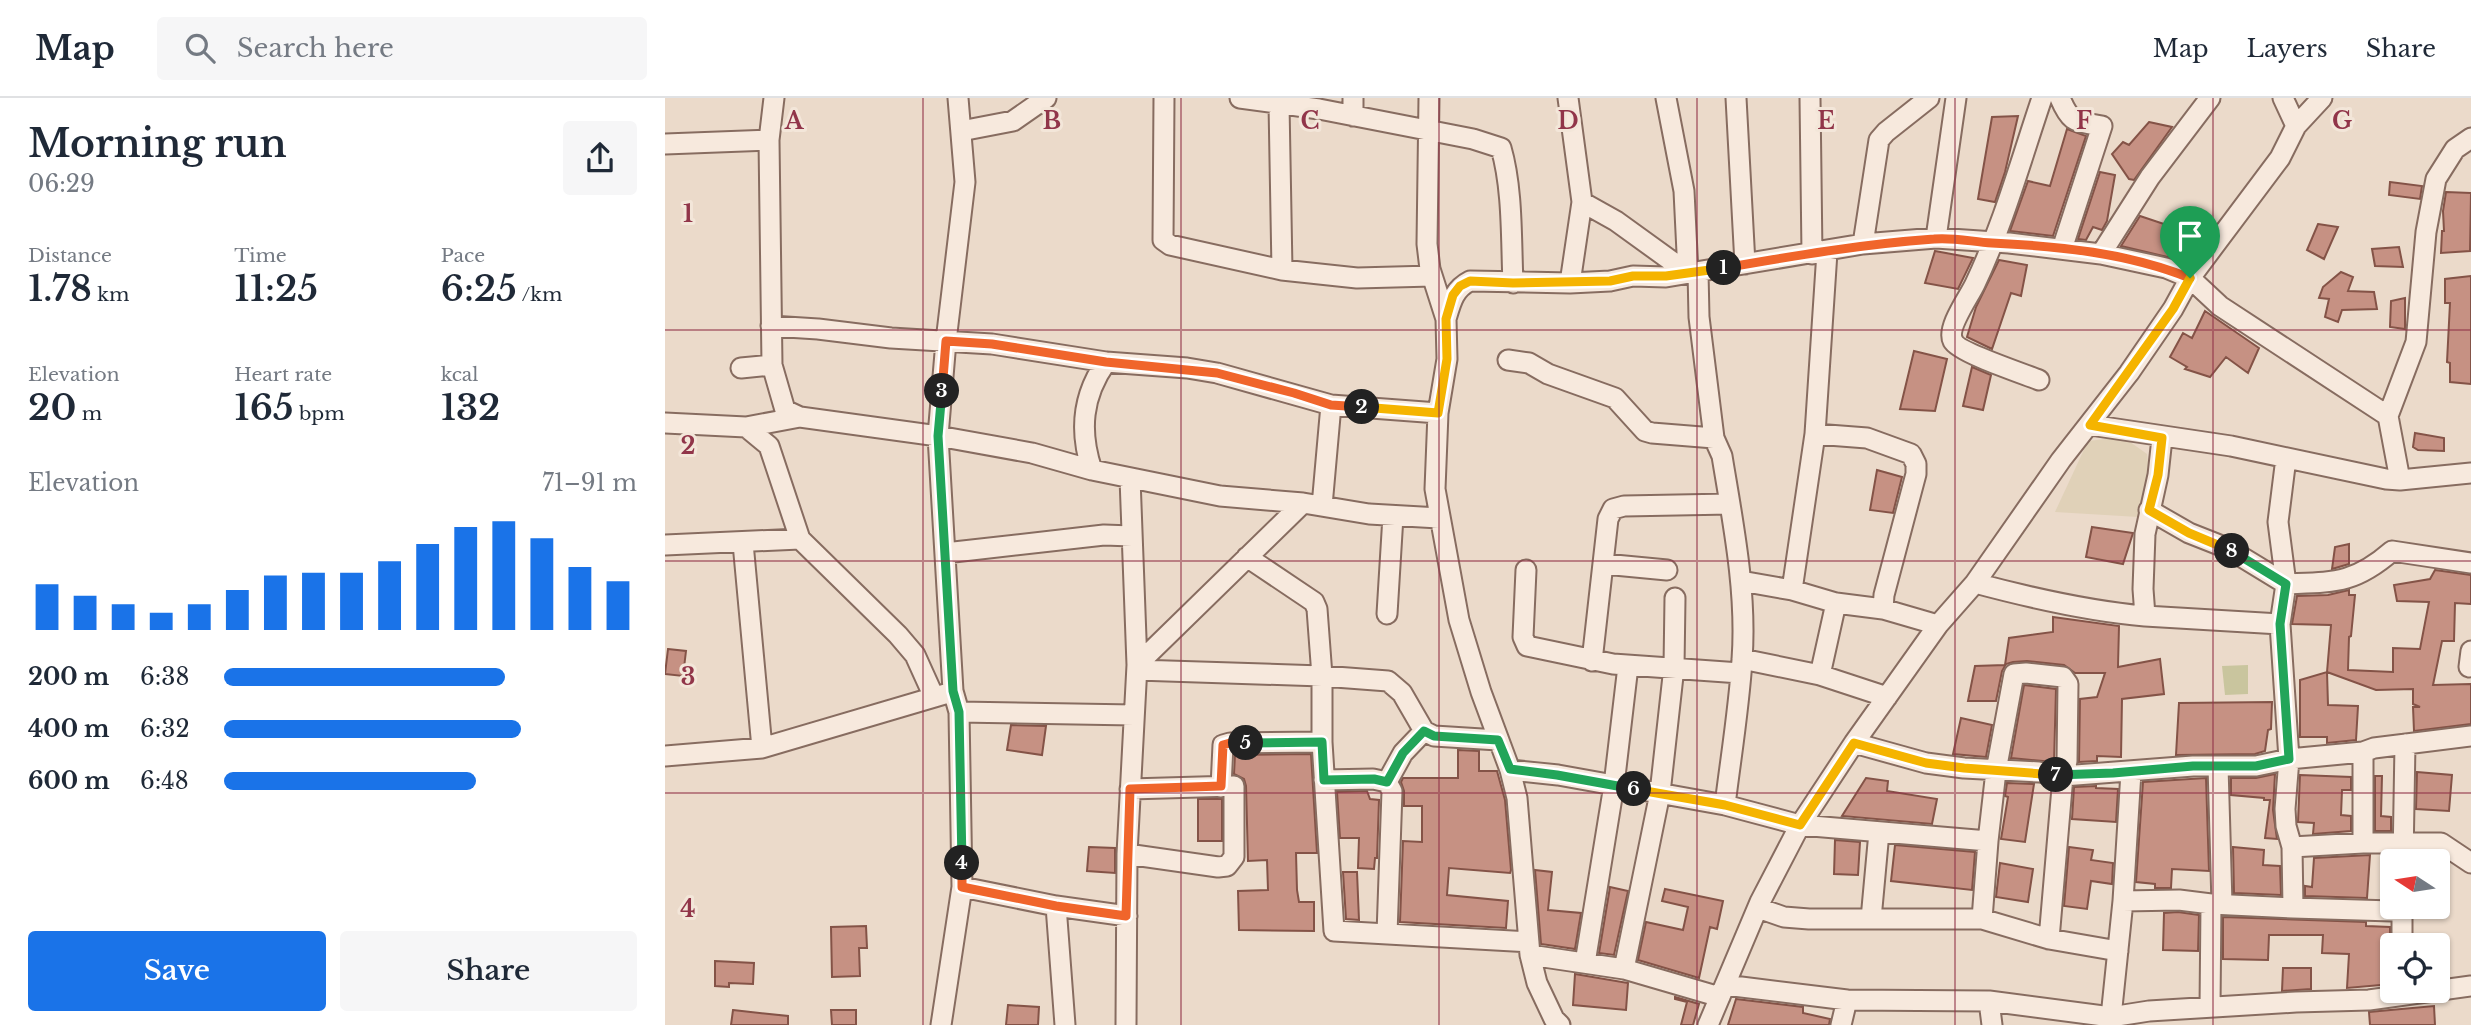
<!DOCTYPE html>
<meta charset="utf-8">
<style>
:root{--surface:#fff;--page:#f6f6f7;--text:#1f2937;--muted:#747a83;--line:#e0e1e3;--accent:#1a73e8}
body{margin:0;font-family:"Libre Baskerville",serif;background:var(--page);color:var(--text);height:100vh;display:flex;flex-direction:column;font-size:26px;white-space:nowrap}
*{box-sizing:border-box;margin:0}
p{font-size:23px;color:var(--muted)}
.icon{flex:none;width:38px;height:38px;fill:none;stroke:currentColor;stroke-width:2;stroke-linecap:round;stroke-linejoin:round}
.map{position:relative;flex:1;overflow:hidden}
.sheet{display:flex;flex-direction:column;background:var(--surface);width:665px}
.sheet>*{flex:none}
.needle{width:46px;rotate:282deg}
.buttons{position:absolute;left:1715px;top:751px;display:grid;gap:14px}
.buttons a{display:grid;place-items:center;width:70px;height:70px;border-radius:7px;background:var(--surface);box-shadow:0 2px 5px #0004;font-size:35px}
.pin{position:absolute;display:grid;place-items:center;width:60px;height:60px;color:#fff;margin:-72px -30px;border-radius:50% 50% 50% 0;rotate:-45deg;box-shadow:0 0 7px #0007}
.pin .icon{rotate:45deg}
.km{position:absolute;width:35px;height:35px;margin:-18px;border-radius:50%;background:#222;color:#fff;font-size:19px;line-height:35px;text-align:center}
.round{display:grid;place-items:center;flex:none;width:74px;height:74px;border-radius:7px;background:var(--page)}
.headline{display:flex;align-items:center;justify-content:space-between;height:119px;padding:0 28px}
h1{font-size:38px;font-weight:600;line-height:52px}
.stats{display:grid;grid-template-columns:repeat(3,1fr);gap:10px;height:119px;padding:7px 28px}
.stats div{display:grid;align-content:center}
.stats b{font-size:35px;font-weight:600}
.stats small{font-size:19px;font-weight:400}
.stats p{font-size:19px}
.chart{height:196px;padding:14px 28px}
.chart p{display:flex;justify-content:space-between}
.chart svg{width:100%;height:126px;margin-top:7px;stroke:var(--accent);stroke-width:6}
.action{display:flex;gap:14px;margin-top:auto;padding:14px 28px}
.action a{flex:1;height:80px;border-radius:7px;background:var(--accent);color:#fff;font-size:28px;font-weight:600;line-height:80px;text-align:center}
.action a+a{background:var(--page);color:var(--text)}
ul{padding:0 28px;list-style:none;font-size:23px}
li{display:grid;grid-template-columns:112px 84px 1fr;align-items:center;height:52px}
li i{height:18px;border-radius:9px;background:var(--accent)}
header{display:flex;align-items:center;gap:42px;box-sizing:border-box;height:98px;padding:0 35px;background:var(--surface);border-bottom:2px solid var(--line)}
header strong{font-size:33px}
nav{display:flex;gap:38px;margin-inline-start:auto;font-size:24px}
.search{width:490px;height:63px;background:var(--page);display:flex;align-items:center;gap:18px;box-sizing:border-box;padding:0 24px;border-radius:7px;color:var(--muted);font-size:26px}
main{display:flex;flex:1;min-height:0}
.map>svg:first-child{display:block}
</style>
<header>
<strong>Map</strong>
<div class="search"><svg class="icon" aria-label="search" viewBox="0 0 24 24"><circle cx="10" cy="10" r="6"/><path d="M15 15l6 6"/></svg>Search here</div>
<nav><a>Map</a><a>Layers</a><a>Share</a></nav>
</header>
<main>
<section class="sheet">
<div class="headline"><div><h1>Morning run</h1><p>06:29</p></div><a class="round"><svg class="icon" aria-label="share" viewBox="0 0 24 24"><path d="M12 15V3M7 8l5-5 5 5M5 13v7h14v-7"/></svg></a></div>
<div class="stats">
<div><p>Distance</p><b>1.78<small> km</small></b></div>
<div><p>Time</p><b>11:25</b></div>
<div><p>Pace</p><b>6:25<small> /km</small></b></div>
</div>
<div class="stats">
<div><p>Elevation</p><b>20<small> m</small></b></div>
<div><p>Heart rate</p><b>165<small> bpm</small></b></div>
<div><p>kcal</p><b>132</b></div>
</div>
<div class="chart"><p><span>Elevation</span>71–91 m</p>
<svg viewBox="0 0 160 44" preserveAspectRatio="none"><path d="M5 44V28M15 44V32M25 44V35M35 44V38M45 44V35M55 44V30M65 44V25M75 44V24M85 44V24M95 44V20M105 44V14M115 44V8M125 44V6M135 44V12M145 44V22M155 44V27"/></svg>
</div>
<ul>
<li><b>200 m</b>6:38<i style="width:68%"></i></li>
<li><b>400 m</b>6:32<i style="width:72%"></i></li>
<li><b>600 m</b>6:48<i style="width:61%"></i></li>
</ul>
<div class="action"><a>Save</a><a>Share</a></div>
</section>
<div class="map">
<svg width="1806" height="927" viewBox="0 0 1806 927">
<rect width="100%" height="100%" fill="#ebdaca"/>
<path fill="#e0d1b8" d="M1458,339l24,17 8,64 -100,-6 33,-71z"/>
<path fill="#c9c59e" d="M1583,567v29l-23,1 -3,-29z"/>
<path fill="#c69183" stroke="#845347" stroke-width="2" d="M1353,18l-13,56 -10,30 -17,-3 14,-82z
M1484,24l23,5 -38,53 -5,-1 -17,-25 11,-12 6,3z
M1402,31l19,7 -33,100 -43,-5 18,-50 22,5z
M1435,74l15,3 -8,46 -5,9 -9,-3 -7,13 -8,-1z
M1725,84l32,4 -2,13 -31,-4z
M1781,94l25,1 -1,58 -29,2 1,-22h2l-1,-20z
M1475,118l51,17 -15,26 -55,-13z
M1653,126l20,3 -14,32 -17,-9z
M1734,149l4,20 -28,-1 -3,-17z
M1270,153l38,7 -15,31 -33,-6z
M1334,162l28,5 -6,31 -10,-3 -19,56 -25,-12 9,-30z
M1676,174l12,5 -5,14 26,1 3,17 -35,1 -4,12 -13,-5 4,-18 -10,-1 4,-11z
M1806,178v108l-21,-2v-19l-3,-1 3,-59h-5v-24z
M1740,200v31l-15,-2 1,-26z
M1540,213l54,37 -11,25 -22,-16 -16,20 -25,-8 2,-2 -17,-10 13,-24 9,5z
M1249,253l33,8 -12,52 -35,-2z
M1307,269l19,8 -8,35 -20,-4z
M1750,335l29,5v13l-26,-1 -5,-3z
M1212,372l25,7 -9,36 -23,-3z
M1427,429l41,6 -10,31 -37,-7z
M1684,446v20l-17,5 3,-22z
M1770,472l36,5v29l-16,-1 -1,38h-12l-9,44 38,-1v40l-57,7 -1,-24h7l-7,-3v-15l-37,1 -49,-18 4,-47 -39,-1 5,-28 31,-1 21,-5v5h6l-4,41 -2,1 -1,33 45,2v-24l27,1 9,-47 -32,-1 -3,-16 36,-6z
M1388,519l66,9 -1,41 42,-8 4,35 -42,5 -1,58 -24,-1v5l-18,1 1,-63 17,-2 8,-24h-30l-11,-8 -37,-4 -14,1 -7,2 -4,7 -6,30h-28l7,-35 30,-1 4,-27 44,-6z
M3,551l18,2 -3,25 -18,-2z
M1662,574l1,33 30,1 -2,34 -29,3v-6h-27v-57z
M1359,587l32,4 -2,73 -43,-4z
M1607,604l-1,27 -3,1 -3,21 -10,3 -79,1 3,-52z
M1296,620l31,7 -6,32 -33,-3z
M346,627l35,1 -4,29 -35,-5z
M793,652l21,1v20h18l8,29 6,70 -1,3 -61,-5 -2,27 61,6 -2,27 -106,-6 3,-81 19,1v-36h-18v-15l-3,-9 2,-4h55z
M646,656l6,99h-21l1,37 2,12h15v29l-75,-1 -1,-39 30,-1 -1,-30 -19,1 -2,-75 -2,-7 -10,-5 1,-19z
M1752,674l35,3 -3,36 -33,-2z
M1610,676l-2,36 4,29 -12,-1 5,-38h-6v-2l-33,-3v-17h25z
M1635,677l51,2v13h-9l-1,25 10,1v15l-38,3 1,-11 -16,-1z
M1710,678h7l-1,40 10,1v14h-16z
M1201,680l22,3 -1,10 50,8 -5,25 -90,-8z
M1541,680l3,93 -37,-2 -1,19h-16v-4l-19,-2 7,-100z
M1342,685l27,1 -9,58 -24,-3 7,-42 -3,-1z
M1431,688v2l22,1 -2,33 -44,-3 2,-32z
M702,693l3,8 9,1 -2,58h-2l-1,11 -16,-1 1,-30h-19l-3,-46z
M533,701h24v42h-24z
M1170,742l25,2 -2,33 -24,-1z
M1230,747l80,7 -3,38 -81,-9z
M424,749l26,1v25l-28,-2z
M1404,749l24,3 -2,10 22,3 -1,21 -21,-3 -4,28 -23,-3z
M1568,749l31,3 -1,15 17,1 1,29 -47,-2z
M1705,757l-3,43 -62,-2v-10l7,1 2,-29z
M1750,757h22l1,6h-23z
M1335,765l33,6 -5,33 -32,-5z
M870,772l17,2 -4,38 33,3 -6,36 -34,-5z
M678,774h14l2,48 -13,-1z
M945,789l18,4 -14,64 -15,-2z
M1000,791l58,12 -6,28 -7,-2 -11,51 -61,-18 8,-38 37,8 5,-23 -26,-6z
M1513,814l21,3 -1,36 -35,-1 1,-37z
M1558,819l143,5v4l24,1v16h-6l-2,23 10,1v17l-45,4 2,-34 -27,-1 1,-18h-54l-1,25 -45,-1z
M201,828l1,22h-8l1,28 -28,1 -1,-50z
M50,863l39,2 -1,21 -24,-1v4l-14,-1z
M1618,870h28v21l-29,2z
M910,876l53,9 -2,27 -53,-5z
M1010,899l24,7 -6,21h-12l6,-23 -12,-3z
M1071,901l67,8v6l27,6 -1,6h-101z
M343,907l31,2 -1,18h-32z
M1769,908l1,19h-65l-1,-13z
M68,912l55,6v9h-57z
M166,912h25v15h-24z"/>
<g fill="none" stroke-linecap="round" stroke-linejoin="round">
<g stroke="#876c60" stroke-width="23">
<path id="street" d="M109,0l-5,42 3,225 13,45 15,7 138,19 94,17 60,17 128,26 83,7 66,11 70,4
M499,0l-1,142 7,5 112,25 75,8 75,-2
M575,0l79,11 154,30 28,9c12,41 10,93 12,135
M764,0l-2,146 3,25 16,50 1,40 -9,54 -3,76 24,131 22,72 29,78 7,28 13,157 7,28 17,36 6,6
M903,0l14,104 -12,81
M1001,0l18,93 4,82
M1071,0l9,166
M1145,0l2,156
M1395,0c11,26 15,23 42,28l-40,123
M1618,0l13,28
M614,6l3,166
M688,18v-18
M296,33l52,-10 33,-23
M0,46l104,-4
M917,104l34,19 72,52
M1271,140l20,-140
M1198,146l16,-104 7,-8 43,-34
M1162,154l-12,182 -23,156 44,13 47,6
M1436,156l49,-77 60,-79
M1033,174l1,45 15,121 8,18c11,67 25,136 20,204 -3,48 -11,96 -17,145l75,20 188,16 -6,78
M781,221c5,-17 8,-30 24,-38l100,2 40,-2 23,-5 33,1 197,-33 73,-6 73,5 92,11 65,14 24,10 30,28 168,110 12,64
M106,228l47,3 73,9 101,6 114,18 81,6 30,5 114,32 -9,101
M843,262l21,3 19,11 67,24 30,33 7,2 62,5
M76,270l31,-3
M1374,282c-15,-6 -81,-28 -86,-39 -7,-13 16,-44 22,-57 28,-59 46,-124 67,-186
M666,307l107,8
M1723,318l28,-74 10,-110 10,-53 19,-30 16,-11
M0,325l81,4 54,-10
M1425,327l141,21 155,33 14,1 71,-7
M81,329l23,19 31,93 98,96 17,20 19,42
M1150,336l52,4 44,16 5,10v10l-32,121 -1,14 55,16
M1497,340l-4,37 -13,59 -2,55 2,27 135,8 9,135 -4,50 1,17 6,21 1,61 99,3 5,-5
M427,372c-13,-39 -10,-74 14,-108
M1484,412l40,23 38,15 59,36 -8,-62 8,-64
M78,445l19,205
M0,447l135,-6
M280,455l159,-18 28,1
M939,466l63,6
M861,472l-3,67 4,9 86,18 127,9
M1076,483l51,9
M1310,485c56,15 112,28 170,33
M722,516l6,-98
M1615,526l6,-40c48,-2 68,0 106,-33l79,12
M1077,561l78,16 67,22
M927,563l16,-142 5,-10 11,-3 106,-2
M472,567l166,-162
M1804,569l2,-16
M472,572l185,6 66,5 14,12 22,38 10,5 64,4
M1155,577l16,-72
M294,614l175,3
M657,644l12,189 195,11
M1189,645l72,20 38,5 75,4 24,4 130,-10h63l33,-7 74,-7 11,-4 97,-12
M1698,654v91
M0,658l97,-8 183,-54
M1553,668l4,138
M845,672l48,5 167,30
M659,682l49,-1 14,3 5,9 -5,143
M722,684l16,-29 21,-22
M556,689l2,-42 7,-2 92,-1v-66l-5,-67 -3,-7 -67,-45
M1323,743l8,-70 18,-97 12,-1 37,4 5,7 -1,77 -4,15 -14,163
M1627,749l71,-4h78l30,20
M462,756l91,13 9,-1 7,-9v-71l-104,3
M1738,763l2,-117
M297,789l94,19 71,10
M1458,803l8,-129
M1546,806l82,4
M391,808l9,119
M1093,810l26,9 25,2h173l67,20 69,12
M1206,821l8,-87
M1737,847v-39
M865,857l94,14 96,28
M920,865l29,-178 14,-119
M959,871l36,-176 14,-126 1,-69
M1060,887l122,15
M1324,903l3,24
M1446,919l12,-116 56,-1 32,4 -1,103
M276,927l21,-138 -3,-175 -6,-21 -15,-255 8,-95 19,-159 -7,-84
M461,927l1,-171 10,-189 -7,-187
M1043,927l52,-123 40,-77 54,-82 84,-118 37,-42 86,-123 68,-87 44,-64 17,-31 90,-120 16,-32 26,-28
M1176,927l6,-25 142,1 122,16 38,-6 147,-9 73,-2 102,-14"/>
</g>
<use href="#street" stroke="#f7e9dd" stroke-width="19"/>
</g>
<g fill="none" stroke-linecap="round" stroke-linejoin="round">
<g stroke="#fff" stroke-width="14">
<path id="split-1" d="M1059,170c69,-12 139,-24 210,-29 19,-2 39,3 58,4 67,3 136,10 198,35"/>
</g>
<g stroke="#fff" stroke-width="14">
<path id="split-2" d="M697,309l76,6 9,-54 -1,-40 7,-24 7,-9 10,-5 43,2 97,-2 23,-5h33l58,-8"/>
</g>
<g stroke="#fff" stroke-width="14">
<path id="split-3" d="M277,293l4,-50 46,3 114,18 111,11 77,20 37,12 31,2"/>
</g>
<g stroke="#fff" stroke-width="14">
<path id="split-4" d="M277,293l-4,45 15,255 6,21 3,151"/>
</g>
<g stroke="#fff" stroke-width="14">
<path id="split-5" d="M297,765v24l94,19 70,10 4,-127 91,-3 2,-41 7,-2h16"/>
</g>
<g stroke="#fff" stroke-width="14">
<path id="split-6" d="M581,645l76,-1 2,38 50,-1 13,3 16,-29 21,-22 10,5 64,4 12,29 47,6 77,14"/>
</g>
<g stroke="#fff" stroke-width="14">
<path id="split-7" d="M969,691l91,16 75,20 54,-82 72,20 38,5 92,7"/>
</g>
<g stroke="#fff" stroke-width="14">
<path id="split-8" d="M1391,677l57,-2 80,-7h63l33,-7 -9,-135 6,-40 -54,-33"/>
</g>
<g stroke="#fff" stroke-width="14">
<path id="split-9" d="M1525,180l-17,31 -83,116 72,13 -4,37 -9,35 40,23 43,18"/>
</g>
<use href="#split-1" stroke="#f0652b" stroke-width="9"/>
<use href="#split-2" stroke="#f5b400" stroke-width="9"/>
<use href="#split-3" stroke="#f0652b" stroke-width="9"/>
<use href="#split-4" stroke="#22a559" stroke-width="9"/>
<use href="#split-5" stroke="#f0652b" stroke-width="9"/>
<use href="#split-6" stroke="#22a559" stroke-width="9"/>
<use href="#split-7" stroke="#f5b400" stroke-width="9"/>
<use href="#split-8" stroke="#22a559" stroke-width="9"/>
<use href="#split-9" stroke="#f5b400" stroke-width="9"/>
</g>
<path fill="none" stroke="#913549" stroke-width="2" stroke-opacity="0.55" d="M258,0v927M516,0v927M774,0v927M1032,0v927M1290,0v927M1548,0v927M0,232h1806M0,463h1806M0,695h1806"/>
<g font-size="23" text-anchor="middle" font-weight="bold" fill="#913549" stroke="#f3e6d9" stroke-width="6" stroke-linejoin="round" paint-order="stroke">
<text x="129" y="31">A</text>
<text x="387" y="31">B</text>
<text x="645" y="31">C</text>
<text x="903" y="31">D</text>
<text x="1161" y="31">E</text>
<text x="1419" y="31">F</text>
<text x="1677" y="31">G</text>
<text x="23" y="124">1</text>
<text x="23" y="356">2</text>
<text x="23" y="587">3</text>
<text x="23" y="819">4</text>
</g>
</svg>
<div class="buttons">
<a><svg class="needle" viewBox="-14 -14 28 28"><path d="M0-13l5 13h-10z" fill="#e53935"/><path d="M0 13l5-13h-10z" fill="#747a83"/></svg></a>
<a><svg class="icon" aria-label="locate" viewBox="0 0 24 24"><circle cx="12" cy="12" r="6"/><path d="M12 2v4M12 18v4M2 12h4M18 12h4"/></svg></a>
</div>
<div class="pin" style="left:1525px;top:180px;background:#1e9e55"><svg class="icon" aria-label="arrive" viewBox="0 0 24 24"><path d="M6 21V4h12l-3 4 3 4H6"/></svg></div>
<b class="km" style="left:1059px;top:170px">1</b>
<b class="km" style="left:697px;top:309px">2</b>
<b class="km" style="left:277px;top:293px">3</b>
<b class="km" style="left:297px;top:765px">4</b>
<b class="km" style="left:581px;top:645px">5</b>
<b class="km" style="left:969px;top:691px">6</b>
<b class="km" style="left:1391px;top:677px">7</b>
<b class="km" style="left:1567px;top:453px">8</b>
</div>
</main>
